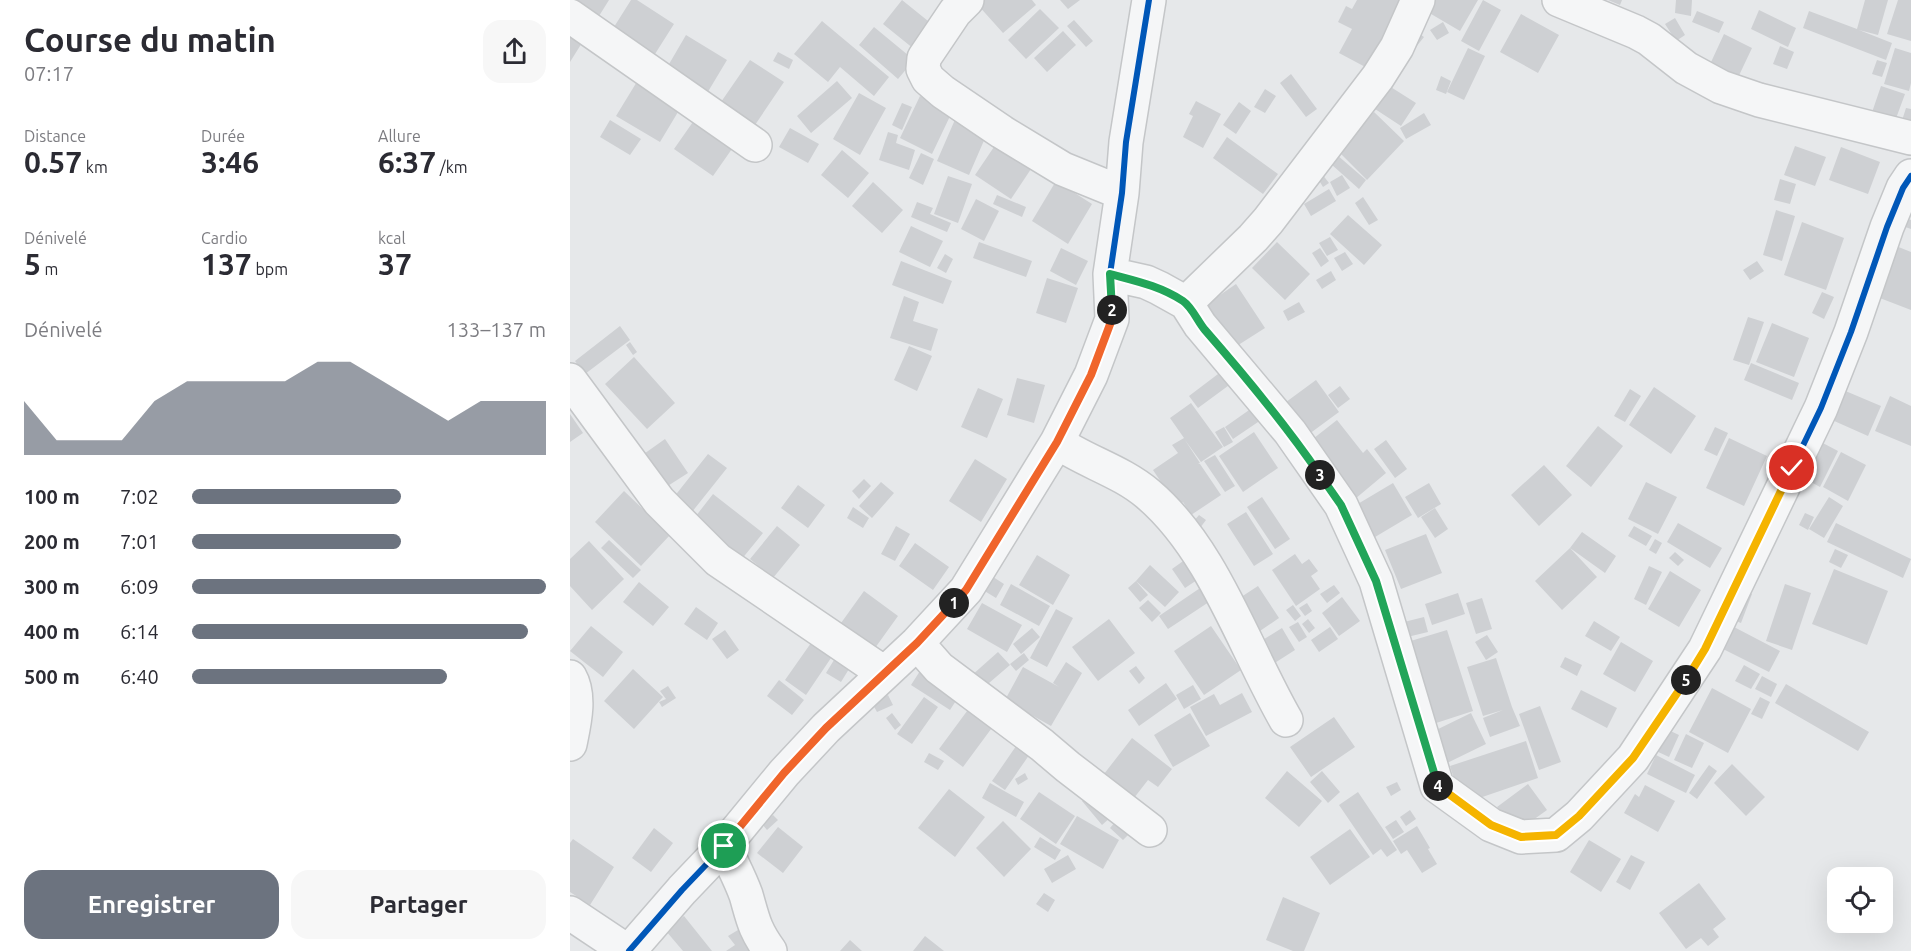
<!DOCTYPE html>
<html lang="fr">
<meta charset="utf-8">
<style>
:root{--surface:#fff;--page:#f7f7f7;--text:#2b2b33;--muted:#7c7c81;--accent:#6c737f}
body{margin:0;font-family:Ubuntu,sans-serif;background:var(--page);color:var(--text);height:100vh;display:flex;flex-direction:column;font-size:22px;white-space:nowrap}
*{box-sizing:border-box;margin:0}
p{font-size:20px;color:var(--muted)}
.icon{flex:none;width:33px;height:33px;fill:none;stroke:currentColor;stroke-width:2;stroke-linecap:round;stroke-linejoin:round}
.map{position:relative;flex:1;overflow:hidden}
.side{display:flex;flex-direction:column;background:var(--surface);width:570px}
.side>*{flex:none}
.controls{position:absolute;left:1257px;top:867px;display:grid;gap:12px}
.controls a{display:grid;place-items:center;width:66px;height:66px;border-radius:12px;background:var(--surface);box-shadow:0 6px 24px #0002;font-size:30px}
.pin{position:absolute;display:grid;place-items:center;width:51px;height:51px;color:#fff;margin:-26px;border:3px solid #fff;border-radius:50%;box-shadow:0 2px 6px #0007}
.km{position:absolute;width:30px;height:30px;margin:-15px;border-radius:50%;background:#222;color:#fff;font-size:16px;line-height:30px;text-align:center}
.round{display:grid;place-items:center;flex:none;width:63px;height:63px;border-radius:18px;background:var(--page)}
.headline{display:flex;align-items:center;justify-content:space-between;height:102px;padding:0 24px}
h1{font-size:33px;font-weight:700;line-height:45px}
.stats{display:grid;grid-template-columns:repeat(3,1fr);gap:9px;height:102px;padding:6px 24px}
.stats div{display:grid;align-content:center}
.stats b{font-size:30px;font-weight:700}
.stats small{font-size:16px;font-weight:400}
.stats p{font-size:16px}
.chart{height:168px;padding:12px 24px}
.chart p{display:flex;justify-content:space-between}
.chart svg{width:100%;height:108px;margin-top:6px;fill:var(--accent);opacity:.7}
.primary-button{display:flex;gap:12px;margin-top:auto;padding:12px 24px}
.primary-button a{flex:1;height:69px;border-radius:18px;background:var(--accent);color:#fff;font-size:24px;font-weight:700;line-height:69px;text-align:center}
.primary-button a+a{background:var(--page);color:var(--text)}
ul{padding:0 24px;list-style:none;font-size:20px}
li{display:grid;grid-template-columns:96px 72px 1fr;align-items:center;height:45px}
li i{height:15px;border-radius:8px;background:var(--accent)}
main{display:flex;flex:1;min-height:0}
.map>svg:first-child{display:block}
</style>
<main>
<section class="side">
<div class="headline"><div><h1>Course du matin</h1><p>07:17</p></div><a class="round"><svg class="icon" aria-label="share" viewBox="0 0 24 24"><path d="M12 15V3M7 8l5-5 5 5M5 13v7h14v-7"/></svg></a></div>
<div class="stats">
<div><p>Distance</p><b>0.57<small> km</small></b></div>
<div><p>Durée</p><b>3:46</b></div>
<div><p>Allure</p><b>6:37<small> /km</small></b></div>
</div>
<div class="stats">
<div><p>Dénivelé</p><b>5<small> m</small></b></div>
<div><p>Cardio</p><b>137<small> bpm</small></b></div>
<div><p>kcal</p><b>37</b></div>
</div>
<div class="chart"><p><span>Dénivelé</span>133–137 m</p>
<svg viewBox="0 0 160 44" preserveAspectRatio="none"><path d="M0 44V22L10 38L20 38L30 38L40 22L50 14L60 14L70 14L80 14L90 6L100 6L110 14L120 22L130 30L140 22L150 22L160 22V44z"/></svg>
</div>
<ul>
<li><b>100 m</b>7:02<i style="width:59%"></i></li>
<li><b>200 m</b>7:01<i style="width:59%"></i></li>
<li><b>300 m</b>6:09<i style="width:100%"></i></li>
<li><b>400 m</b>6:14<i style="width:95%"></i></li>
<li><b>500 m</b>6:40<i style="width:72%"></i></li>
</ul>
<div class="primary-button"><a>Enregistrer</a><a>Partager</a></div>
</section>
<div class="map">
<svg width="1341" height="951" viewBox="0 0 1341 951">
<rect width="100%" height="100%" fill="#e6e8ea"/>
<path fill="#ced0d3" d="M4,0h35l-10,16z
M61,0h6l37,24 -19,30 -41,-27z
M332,0l31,25 -19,24 -31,-25z
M412,0h50l4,5 -33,28 -26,-29z
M490,0h20l-12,9z
M787,0h46l-32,70 -32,-17 13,-24 -14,-7 8,-16 6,3z
M862,0h46l-18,31 -34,-20z
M913,0l18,10 -22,41 -18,-10z
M1038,0h14l-2,5z
M1106,0h16l-1,16 -16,-3z
M1295,0h23l-10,35 -19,-5 33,13 -6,17 -83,-32 6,-17 48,18z
M1328,0h13v41l-24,-7z
M470,9l19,19 -33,31 -18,-19z
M1189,10l37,18 -8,19 -37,-18z
M1127,11l27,11 -5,11 -27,-11z
M951,14l38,21 -21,38 -38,-21z
M1105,18l10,17 -9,6 -11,-17z
M504,20l19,21 -7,6 -19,-21z
M252,21l67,56 -15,19 -34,-29 -12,15 -34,-28z
M873,22l6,11 -12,7 -7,-10z
M304,27l40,33 -16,19 -39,-34z
M0,28l15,10 -15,24z
M844,30l10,7 -8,10 -10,-7z
M493,31l13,14 -29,27 -13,-14z
M1154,34l28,14 -18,38 -28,-13z
M116,35l41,25 -21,35 -41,-24z
M1210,46l14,6 -7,17 -14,-5z
M898,48l17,8 -21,44 -17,-8z
M1325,48l16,5v30l-2,8 -25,-7z
M208,52l15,8 -4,9 -16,-8z
M180,60l34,22 -29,43 -34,-23z
M1307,60l10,3 -5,14 -10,-3z
M721,74l26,35 -11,8 -26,-34z
M871,76l10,5 -5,13 -10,-4z
M68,80l43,27 -21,35 -44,-26z
M267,81l15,17 -41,35 -14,-17z
M816,84l30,19 -15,23 -29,-19z
M1311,86l24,8 -14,38 -23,-8z
M695,89l11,7 -11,17 -11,-6z
M289,93l27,15 -26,47 -27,-16z
M350,96l32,16 -20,42 -32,-16z
M626,101l25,13 -18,34 -20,-11 10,-21 -4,-2z
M669,102l12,9 -15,23 -13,-9z
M332,103l10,4 -10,23 -10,-5z
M1336,108l5,1v28l-13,-4z
M804,112l30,29 -37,39 -30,-30z
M854,113l7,12 -25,14 -6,-11z
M387,115l32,14 -20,46 -32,-14z
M125,119l39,27 -21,30 -39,-27z
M40,120l31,19 -11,16 -30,-18z
M220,128l29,16 -11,19 -29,-16z
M318,132l10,3 -2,8 19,7 -6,20 -30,-10z
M657,137l51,37 -15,20 -50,-36z
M428,141l35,25 -22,33 -36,-24z
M1225,146l31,11 -11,29 -31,-11z
M1271,147l39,15 -12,32 -39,-14z
M759,148l37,32 -7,9 -37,-33z
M272,150l27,23 -21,25 -27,-23z
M351,153l13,6 -11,26 -14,-7z
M752,174l7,9 -6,4 -6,-10z
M772,175l8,13 -13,8 -7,-14z
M378,176l24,8 -14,39 -24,-9z
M1210,179l16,5 -6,20 -16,-4z
M486,181l36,23 -24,40 -36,-23z
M303,182l30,28 -21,23 -30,-27z
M759,189l7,12 -25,15 -7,-12z
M427,195l29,12 -4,10 -29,-13z
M793,197l15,23 -9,5 -14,-22z
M406,199l23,12 -15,30 -23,-12z
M347,202l16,6 -3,6 21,9 -4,9 -36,-15z
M1206,210l19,6 -13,45 -19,-6z
M778,215l34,30 -18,20 -34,-31z
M1326,215l15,5v9l-17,-6z
M1232,222l42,16 -18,52 -42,-15z
M341,226l32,15 -13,26 -31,-15z
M760,237l8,13 -11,6 -8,-13z
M409,242l53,19 -6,16 -53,-19z
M707,242l33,32 -25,26 -33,-32z
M1321,244l20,8v58l-39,-15z
M491,248l27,13 -12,24 -26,-14z
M750,248l9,13 -8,6 -9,-14z
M775,252l8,12 -11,7 -8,-13z
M375,254l8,5 -7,14 -9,-5z
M331,261l51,20 -9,23 -51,-19z
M1187,261l7,10 -14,9 -7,-10z
M761,271l5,9 -14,9 -6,-9z
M477,278l31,10 -12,35 -30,-10z
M666,284l29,44 -33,21 -28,-43z
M1252,292l12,5 -10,22 -12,-6z
M334,296l15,6 -6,19 25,8 -7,22 -41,-13z
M729,302l6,10 -17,9 -5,-10z
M1178,317l16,5 -15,43 -16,-5z
M1202,323l37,15 -15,39 -38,-15z
M50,326l10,14 -45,34 -10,-13z
M60,342l7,10 -4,3 -7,-10z
M339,346l23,10 -15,35 -23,-11z
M64,357l41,46 -28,26 -42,-45z
M1181,363l48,20 -7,17 -48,-20z
M652,371l10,12 -34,25 -9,-12z
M447,378l28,7 -11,38 -27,-8z
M746,380l23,32 -34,25 -23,-32z
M770,386l10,13 -12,9 -10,-13z
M1084,387l42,29 -25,38 -42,-29z
M1266,387l45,19 -13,30 -45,-20z
M408,388l25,11 -16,39 -26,-11z
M1060,389l11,7 -16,26 -11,-6z
M1320,396l21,10v40l-36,-15z
M621,403l32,44 -22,15 -16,-22 15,23 -2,1h2l21,31 -30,20 -8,-13 -6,4 -24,-36 25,-17 -6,-8 12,-7 -14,-20z
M682,408l9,12 -28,19 -8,-12z
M0,414l13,19 -13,9z
M767,420l26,33 4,-4 19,24 -31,26 -46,-57z
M1028,426l25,20 -32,41 -25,-21z
M654,427l9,15 -9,5 -9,-15z
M1145,427l13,6 -11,23 -13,-6z
M684,432l24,36 -35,24 -24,-36z
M1159,438l38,18 -23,50 -38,-18z
M95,439l23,34 -25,16 -22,-33z
M816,440l21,29 -12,9 -21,-29z
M1249,441l19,10 -18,36 -20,-11z
M1271,452l25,13 -18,36 -25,-14z
M138,454l19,14 -39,49 -18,-15z
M645,455l20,31 -10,6 -21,-31z
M405,459l32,20 -26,43 -32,-21z
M974,465l28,30 -33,31 -28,-31z
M294,479l7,7 -12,13 -7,-8z
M311,482l13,11 -22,25 -13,-12z
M1076,482l31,15 -19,37 -30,-15z
M823,483l19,32 -42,25 -19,-32z
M859,483l12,21 -23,14 -13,-21z
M228,485l27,20 -17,23 -27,-20z
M54,491l46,44 -29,31 -46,-44z
M143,494l50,39 -22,27 -49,-39z
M692,497l28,42 -15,10 -28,-42z
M1259,497l14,9 -19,32 -15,-9z
M283,507l16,11 -6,10 -16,-10z
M865,508l13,21 -13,9 -14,-21z
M676,512l27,42 -19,12 -27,-42z
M1235,513l9,4 -6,13 -9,-5z
M629,515l7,5 -6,8 -7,-6z
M1108,523l44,25 -12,20 -43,-26z
M1266,523l75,36 -8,19 -76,-36z
M207,526l23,19 -27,33 -23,-19z
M326,526l14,8 -15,27 -14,-7z
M1064,526l18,10 -6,10 -18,-10z
M1012,532l34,24 -11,17 -35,-25 27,29 -35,33 -27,-29 35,-33z
M856,534l16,39 -41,16 -16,-39z
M1085,539l7,4 -6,11 -7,-4z
M39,540l32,30 -8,8 -32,-30z
M19,541l35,38 -32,31 -22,-24v-27z
M345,543l34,24 -16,23 -34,-24z
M1265,549l13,6 -7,13 -12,-6z
M1105,552l9,8 -6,6 -9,-8z
M725,554l7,10 7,-5 9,12 -7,5 9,13 -24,17 -24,-36z
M467,555l33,20 -17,30 -34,-20z
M616,559l14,19 -15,10 -13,-19z
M580,565l29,27 -14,15 -29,-26z
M1079,566l13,6 -16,33 -12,-6z
M1264,569l54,22 -21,54 -55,-21z
M1100,571l31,19 -22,37 -31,-18z
M417,573l17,11 -8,14 -18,-11z
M566,581l12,14 -8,7 -12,-14z
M69,582l30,25 -16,19 -30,-24z
M441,584l39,22 -11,20 -39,-21z
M636,584l9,14 -47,31 -9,-13z
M1215,584l26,9 -19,57 -26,-9z
M764,585l6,8 -13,10 -7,-9z
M688,586l21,32 -22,15 -22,-32z
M1173,590l9,4 -11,29 -10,-4z
M294,591l34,25 -28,39 -34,-25z
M888,593l7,21 -33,11 -7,-21z
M772,597l18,24 -21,15 -17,-23z
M912,598l10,31 -16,5 -10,-31z
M578,600l13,13 -9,9 -13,-14z
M412,603l40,22 -15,27 -40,-23z
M737,603l5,8 -7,5 -6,-8z
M723,605l8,11 -6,5 -9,-11z
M126,607l22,16 -11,17 -23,-16z
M486,609l17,9 -26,49 -17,-9z
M854,617l4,15 -25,6 -3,-15z
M539,619l26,34 -37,28 -26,-34z
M738,619l7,9 -6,5 -7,-9z
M1024,621l26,16 -9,14 -26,-15z
M728,622l9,15 -8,5 -10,-15z
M21,626l32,26 -20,25 -33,-26z
M641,626l30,44 -37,25 -30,-44z
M760,627l8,12 -19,13 -8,-12z
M1164,627l46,24 -11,21 -46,-23z
M462,628l8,9 -19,17 -8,-10z
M712,628l13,22 -25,16 -14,-22z
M155,630l14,20 -12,9 -15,-20z
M877,630l26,81 -43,14 -26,-82z
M917,635l11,17 -12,8 -11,-18z
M1051,642l32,19 -18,31 -32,-18z
M241,643l20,15 -25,37 -21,-15z
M428,652l12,13 -28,24 -11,-13z
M454,653l5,7 -13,11 -6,-7z
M995,657l17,8 -5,11 -17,-9z
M926,658l16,49 8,19 -30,11 -7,-19 20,-8 -20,6 -16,-49z
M264,660l15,9 -8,13 -15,-9z
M496,662l16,11 -31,53 -46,-26 18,-33 36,20 -6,-4z
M1174,665l16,9 -9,15 -16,-8z
M566,666l9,12 -6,6 -10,-13z
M63,669l30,28 -29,32 -30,-28z
M350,671l39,25 -9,14 -39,-25z
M1192,676l15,8 -6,13 -16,-8z
M209,680l25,20 -12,15 -25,-19z
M596,683l11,16 -38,27 -11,-16z
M1216,684l83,48 -11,19 -83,-48z
M623,685l8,14 -17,10 -8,-14z
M98,686l8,12 -14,9 -3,-5 7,-3 -6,-8z
M1142,688l39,21 -23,44 -39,-21z
M1011,690l36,18 -10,20 -36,-19z
M672,693l10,19 -46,24 -16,-29 24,-13 6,11z
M318,695l5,10 -16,7 -5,-9z
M354,697l14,10 -26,37 -15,-10z
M1190,697l10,5 -8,17 -11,-5z
M403,703l24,18 -34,46 -24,-18z
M970,706l21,56 -22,8 -20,-56z
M322,713l9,12 -6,5 -9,-12z
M620,713l20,33 -37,21 -19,-32z
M901,713l15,31 -41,20 -15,-31z
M764,717l21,30 -44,30 -21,-30z
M1094,728l15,7 -10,22 -15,-7z
M1116,734l18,9 -12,25 -18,-8z
M562,738l40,31 -14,18 -10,-7 -14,18 -30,-24z
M451,739l13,9 -29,42 -13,-9z
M956,741l12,37 -76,26 -12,-38z
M359,753l15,8 -6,9 -14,-8z
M1086,755l39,20 -9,18 -39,-19z
M1162,764l33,33 -19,19 -32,-33z
M1139,765l8,6 -20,28 -8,-6z
M717,771l35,30 -23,26 -34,-29z
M752,771l18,21 -12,11 -18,-21z
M455,773l3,6 -10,6 -3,-6z
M827,782l4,8 -10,6 -5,-9z
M420,783l34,19 -8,15 -34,-19z
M958,784l19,26 -32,23 -18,-26z
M1075,785l30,16 -17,31 -34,-19 11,-19 4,3z
M379,789l36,28 -30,40 -37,-29z
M469,792l36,24 -19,28 -36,-25z
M788,792l39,58 -10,7 -6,-8 -8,6 -34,-50z
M521,794l20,23 -9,8 -20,-24z
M840,810l6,9 -10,7 -6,-9z
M203,815l5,5 -11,10 -5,-6z
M507,816l42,24 -16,29 -43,-25z
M547,820l13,13 -7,7 -13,-12z
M826,820l8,12 -11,7 -8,-12z
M433,821l28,28 -27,28 -28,-29z
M847,826l13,22 -2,1 9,15 -15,9 -15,-23 -6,4 -8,-13z
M208,827l25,20 -20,26 -26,-20z
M84,828l19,15 -22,29 -19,-14z
M780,829l20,28 -40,28 -20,-28z
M470,837l21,13 -6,10 -21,-13z
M3,839l41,28 -24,38 -20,-13v-49z
M1019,840l32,19 -20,33 -31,-20z
M498,855l8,14 -24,14 -8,-14z
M1061,855l14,7 -15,28 -14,-8z
M1129,883l27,36 -13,10 6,8 -11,9 -7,-8 -15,11 -27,-36z
M474,893l11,7 -7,12 -12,-8z
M713,897l37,16 -16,38h-11l-27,-11z
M114,916l28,35h-29l-17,-20z
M173,927l16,24h-33l9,-6 -7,-9z
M355,936l19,15h-31z
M280,940l12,11h-22z"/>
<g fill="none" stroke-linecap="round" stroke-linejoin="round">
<g stroke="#c4c6c8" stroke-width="36">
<path id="minor" d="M397,0l-12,12 -31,46 -1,11 5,10 15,13 59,40 61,37 59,24
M989,0l77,32 13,7 37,29 35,19 38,13 152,38
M0,16l185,129
M540,274l36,8 13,6 27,15 14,22 90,107 51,73 35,76 61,205 54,39 30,12 35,-2 23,-19 54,-58 72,-109 116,-241 30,-76 36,-105 16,-39 8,-12
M616,303l67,-65 15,-17 110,-144 19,-30 21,-47
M0,380l89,121 59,59 166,113
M487,442c29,20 64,29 91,52 65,55 96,153 138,226
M347,643l22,25 103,77 26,22 82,63
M0,677c11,19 4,47 0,67
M154,846c7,16 16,32 22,49 7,24 8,34 24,56
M0,913l57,38
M59,951l53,-61 42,-44 60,-73 42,-45 91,-85 49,-53 91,-148 34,-67 21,-56 -2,-45 12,-81 4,-51 23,-142"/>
</g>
<use href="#minor" stroke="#f5f6f7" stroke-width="33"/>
<g stroke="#f4f6f9" stroke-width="10">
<path id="cycleway" d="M540,274l36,8 13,6 27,15 14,22 90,107 51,73 35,76 61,205 54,39 30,12 35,-2 23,-19 54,-58 72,-109 116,-241 30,-76 36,-105 16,-39 8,-12
M59,951l53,-61 42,-44 60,-73 42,-45 91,-85 49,-53 91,-148 34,-67 21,-56 -2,-45 12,-81 4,-51 23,-142"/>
</g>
<use href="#cycleway" stroke="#0057b8" stroke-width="6"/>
</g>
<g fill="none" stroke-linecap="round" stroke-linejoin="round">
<g stroke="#fff" stroke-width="12">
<path id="split-1" d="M154,846l60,-73 42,-45 91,-85 37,-40"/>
</g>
<g stroke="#fff" stroke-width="12">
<path id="split-2" d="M384,603l12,-13 91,-148 34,-67 21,-56v-9"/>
</g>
<g stroke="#fff" stroke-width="12">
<path id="split-3" d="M542,310l-2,-36c26,7 50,12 73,27 9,6 15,21 22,29 41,47 80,94 115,145"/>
</g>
<g stroke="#fff" stroke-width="12">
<path id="split-4" d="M750,475l21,30 35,76 62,205"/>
</g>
<g stroke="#fff" stroke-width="12">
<path id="split-5" d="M868,786l53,39 30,12 35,-2 23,-19 54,-58 53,-78"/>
</g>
<g stroke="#fff" stroke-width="12">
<path id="split-6" d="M1116,680l19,-31 87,-181"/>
</g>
<use href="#split-1" stroke="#f0652b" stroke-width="8"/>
<use href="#split-2" stroke="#f0652b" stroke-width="8"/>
<use href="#split-3" stroke="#22a559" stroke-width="8"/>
<use href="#split-4" stroke="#22a559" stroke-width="8"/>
<use href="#split-5" stroke="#f5b400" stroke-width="8"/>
<use href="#split-6" stroke="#f5b400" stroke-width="8"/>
</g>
</svg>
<div class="controls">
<a><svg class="icon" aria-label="locate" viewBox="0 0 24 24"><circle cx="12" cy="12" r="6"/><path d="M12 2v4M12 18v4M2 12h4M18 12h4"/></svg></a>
</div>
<div class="pin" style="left:154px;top:846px;background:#1e9e55"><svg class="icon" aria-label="arrive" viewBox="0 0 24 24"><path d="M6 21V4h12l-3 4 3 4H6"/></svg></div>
<div class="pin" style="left:1222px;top:468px;background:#d93025"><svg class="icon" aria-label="check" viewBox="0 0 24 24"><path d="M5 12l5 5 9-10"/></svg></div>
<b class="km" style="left:384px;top:603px">1</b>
<b class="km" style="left:542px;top:310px">2</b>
<b class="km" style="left:750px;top:475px">3</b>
<b class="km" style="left:868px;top:786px">4</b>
<b class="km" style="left:1116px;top:680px">5</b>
</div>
</main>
